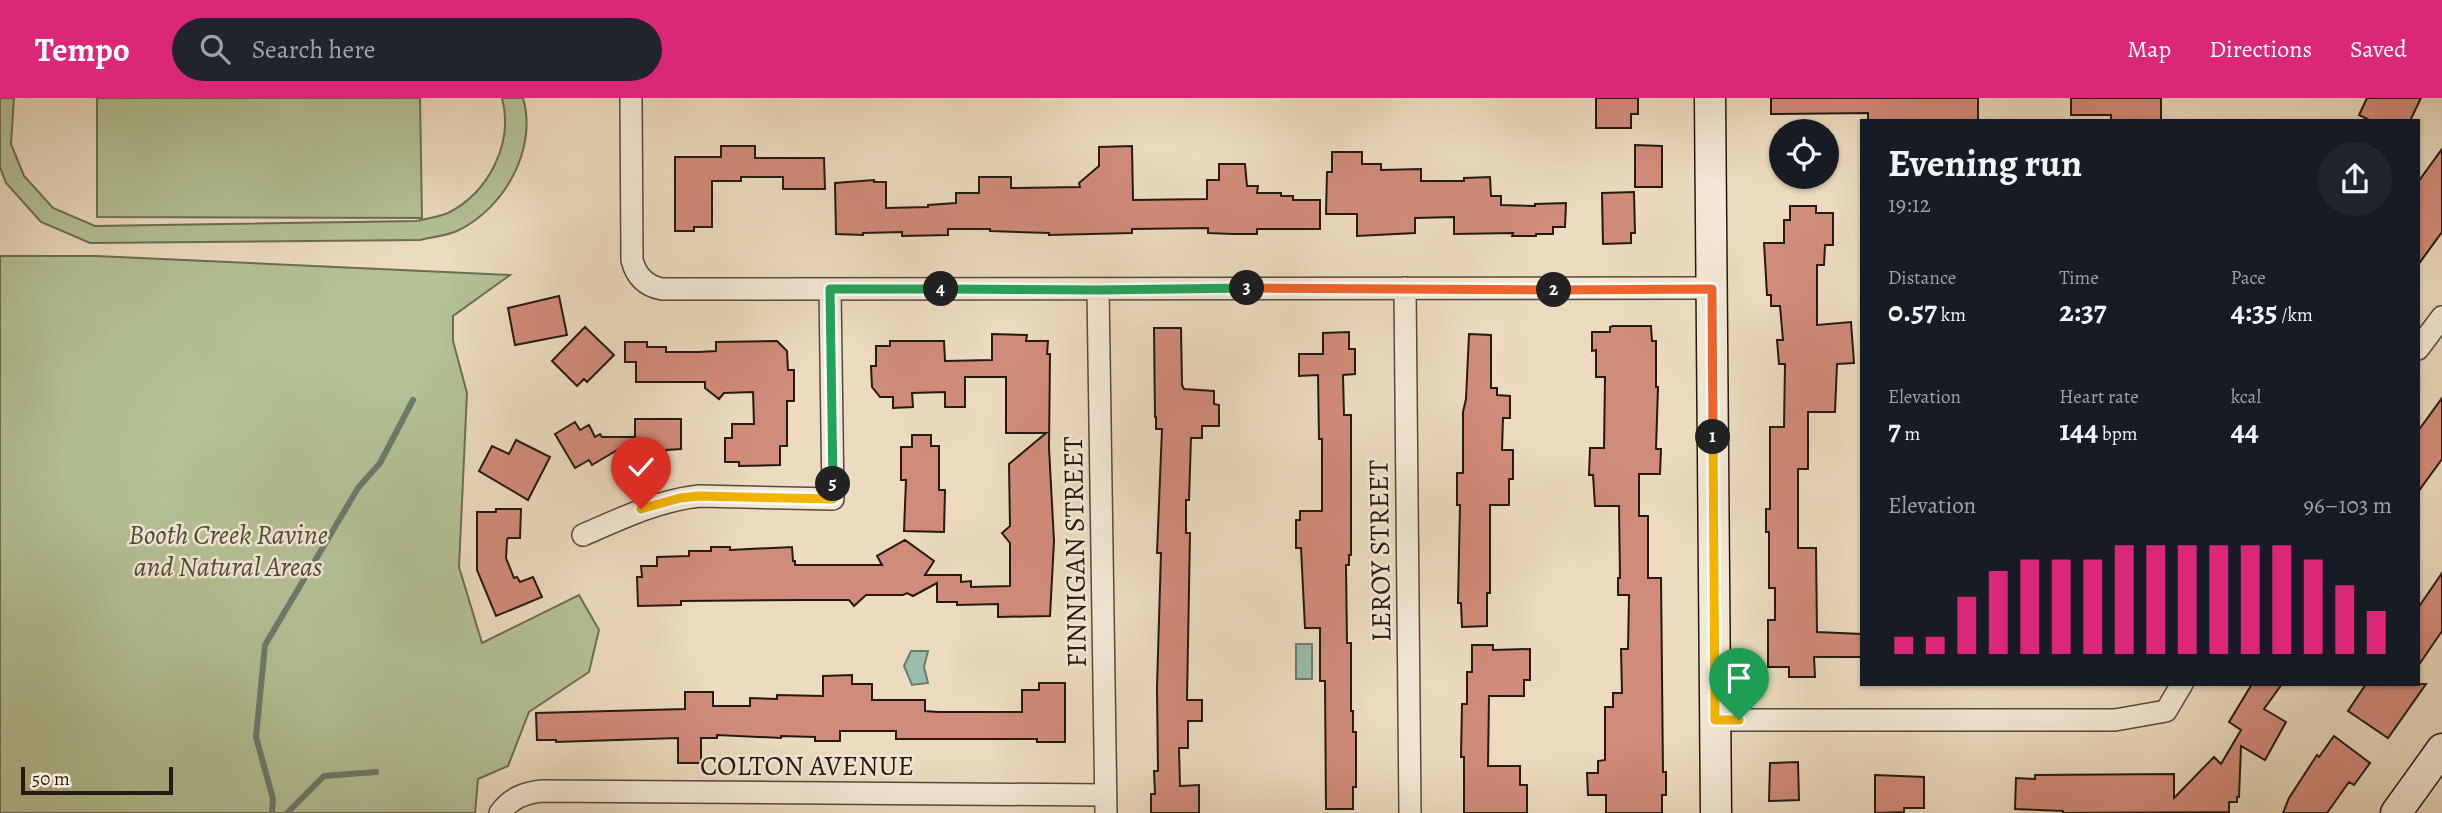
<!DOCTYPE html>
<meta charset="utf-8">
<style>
:root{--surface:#171b24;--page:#20242c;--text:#f1f3f6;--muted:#9ea1a6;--accent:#db2777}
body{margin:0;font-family:Alegreya,serif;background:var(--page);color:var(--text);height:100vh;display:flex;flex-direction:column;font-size:26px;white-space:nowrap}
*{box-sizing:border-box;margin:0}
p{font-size:23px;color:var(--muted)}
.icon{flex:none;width:38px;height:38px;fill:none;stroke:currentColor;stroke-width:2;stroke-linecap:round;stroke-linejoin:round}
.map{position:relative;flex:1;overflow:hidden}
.side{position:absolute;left:1860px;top:21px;width:560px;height:567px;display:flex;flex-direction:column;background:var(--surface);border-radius:0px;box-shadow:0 2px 5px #0004}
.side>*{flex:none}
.tools{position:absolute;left:1769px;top:21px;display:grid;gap:14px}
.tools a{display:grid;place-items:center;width:70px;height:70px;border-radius:50%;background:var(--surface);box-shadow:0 2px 5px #0004;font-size:35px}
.scale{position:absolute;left:21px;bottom:18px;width:152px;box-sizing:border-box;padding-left:7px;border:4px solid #241a10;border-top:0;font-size:19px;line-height:24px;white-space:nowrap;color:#241a10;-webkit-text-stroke:5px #f3e8d5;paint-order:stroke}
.pin{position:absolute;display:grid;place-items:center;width:60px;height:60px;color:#fff;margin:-72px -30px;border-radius:50% 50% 50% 0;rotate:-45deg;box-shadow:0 0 7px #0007}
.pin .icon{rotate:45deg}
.km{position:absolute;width:35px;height:35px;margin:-18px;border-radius:50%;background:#222;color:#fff;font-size:19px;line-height:35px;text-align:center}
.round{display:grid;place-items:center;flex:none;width:74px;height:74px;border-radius:37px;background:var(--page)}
.summary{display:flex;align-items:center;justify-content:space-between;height:119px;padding:0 28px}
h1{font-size:38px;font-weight:700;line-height:52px}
.figures{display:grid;grid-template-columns:repeat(3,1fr);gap:10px;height:119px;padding:7px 28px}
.figures div{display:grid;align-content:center}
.figures b{font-size:30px;font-weight:700}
.figures small{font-size:19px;font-weight:400}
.figures p{font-size:19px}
.chart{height:196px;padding:14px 28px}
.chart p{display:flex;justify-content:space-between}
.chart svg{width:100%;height:126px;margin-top:7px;stroke:var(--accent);stroke-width:6}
header{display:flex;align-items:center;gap:42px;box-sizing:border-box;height:98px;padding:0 35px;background:var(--accent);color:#fff}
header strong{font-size:33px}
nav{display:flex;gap:38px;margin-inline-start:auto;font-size:24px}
.search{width:490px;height:63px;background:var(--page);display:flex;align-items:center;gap:18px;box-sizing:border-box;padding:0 24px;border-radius:38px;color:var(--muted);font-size:26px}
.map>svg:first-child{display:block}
</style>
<header>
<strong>Tempo</strong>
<div class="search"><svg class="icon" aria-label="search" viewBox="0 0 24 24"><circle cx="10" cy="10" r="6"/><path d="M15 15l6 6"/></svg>Search here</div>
<nav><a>Map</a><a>Directions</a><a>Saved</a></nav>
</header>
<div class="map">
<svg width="2442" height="715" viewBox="0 0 2442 715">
<rect width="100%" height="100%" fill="#ecdbbf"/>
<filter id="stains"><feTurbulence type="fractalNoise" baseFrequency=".00286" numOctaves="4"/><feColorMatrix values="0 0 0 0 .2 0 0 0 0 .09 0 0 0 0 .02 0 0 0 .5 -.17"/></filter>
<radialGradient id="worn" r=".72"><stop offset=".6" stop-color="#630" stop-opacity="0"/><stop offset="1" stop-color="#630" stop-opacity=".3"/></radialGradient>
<path fill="#b3c195" stroke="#6c6e52" stroke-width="2" d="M0,0h14l-3,46 13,32 29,32 42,18 321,-5c10,-2 22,-4 32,-8 41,-21 66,-70 54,-115h21c15,51 -19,111 -66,133 -11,5 -26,6 -37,9l-330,3 -49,-21 -35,-39 -6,-16z
M97,0h323l2,120 -325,-1z
M0,158h96l414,19 -57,41v25l14,52 -8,174 23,76 97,-48 20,35 -10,42 -60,40 -21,54 -30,13 -3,34h-475z"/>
<path fill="#9abcab" stroke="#6b7b6d" stroke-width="2" d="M1296,546h16v35h-16z
M911,553h17l-4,16 4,16 -16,2 -8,-19z"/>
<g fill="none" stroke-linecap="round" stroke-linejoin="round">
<path stroke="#6b7b6d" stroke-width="6" d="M272,715l1,-14 -17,-62 9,-92 93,-157 22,-25 33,-63
M287,715l37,-37 52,-4"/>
</g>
<path fill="#d18b7a" stroke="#241a10" stroke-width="2" d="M1596,0h42v16h-7v14h-35z
M1771,0h207v23h-110v-8l-97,1z
M2071,0h90v23h-50v-6h-40z
M2367,0h54l-11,23h-39l-12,-6z
M1635,47l27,1v41h-27z
M721,48h34v12h69l1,31h-42v-12h-42v4h-29v46h-18v4h-19v-74h46z
M1132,48l1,54 74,-1v-19h12v-16h26l2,22h11l-1,7h24v3h12v4h27v29h-63v5h-24l-25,-1v-5l-76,1v4l-83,2v-2l-59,-2v-2h-42v6l-46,1v-4l-39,1v2l-27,-1 -1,-51 39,-3v2h12v26l42,-1v-2l28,-2v-10h23v-16h32v11l69,-1 -1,-4 20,-17v-19z
M2442,51v83l-24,33v-83z
M1332,54h30v12h19v6l40,-1v12h43v-3l26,-1 1,19h10v9l34,1v-2l31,-1 -1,24h-12v7h-17v2h-24l1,-3 -59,1v-17l-39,1v15l-58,3v-22h-31l1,-42h5z
M1634,94l1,41h-4v10l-28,1 -1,-51z
M1790,108h26v7h17v32h-8l-1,20h-7v60l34,-3 3,41 -17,1 -2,48h-27v57h-10v79h18l1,84 45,2v23h-48l1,20h-26v-10h-21v-47h7v-32h-6v-56h-3v-23h4v-82h14l1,-63h-6l-2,-24h6l-3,-34h-9v-11h-4l-3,-52h20v-23h6z
M559,198l8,39 -52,10 -7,-37z
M1613,228h38l1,15h4v46h2l-2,62h5l-1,25h-21v42h9v62h13l2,194h3v23h-4v18h-56v-18h-18l-1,-22h11v-12l7,-1v-53h8v-14h9l-1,-44h7l1,-54h-11v-17h2l-1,-72h-24l-2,-31h-4l1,-27h14l1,-71h-9v-27l-4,1v-19h18v-5z
M585,229l29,28 -27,27 -3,-3 -7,7 -25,-25z
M1154,230h27l1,57 2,4 30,2v13l5,1v21h-17v12h-11l-2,62h-3v33h4l-3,167h15v21h-14v27h-9l1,38 19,-1v28h-48v-19h4l-1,-23h4l-1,-84 4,-134h-4l5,-124h-6v-12h-1z
M1349,234v17h6v25l-12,1 1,40h7v140h-2v10h-3l1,78h4v68h2v21h3v55h-3v22h-27l-1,-128h-5v-53h-15l-4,-80h-5v-28h4v-9h22v-72h-3l-1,-64 -19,1v-22h24v-21z
M992,236l35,1 -1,6h22l-1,13h3l-1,94 5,93 -4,75 -52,1v-13l-41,1v-3h-20v-19l-24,13 -6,-3 -4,2h-37l-12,11 -5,-6h-49l-119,1v4l-43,1 -1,-29h5l-1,-11h16v-9l32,-1v-5h22v-4h19v3l62,-3 1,14h2v4h87l-5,-9 28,-16 29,21 -9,14h36v7l10,-1v6l39,-1v-43l-8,-10 8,-7 -1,-62 37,-31h-40v-56h-41v30h-20v-15l-33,1 1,14 -20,1v-11h-13l-8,-10 -1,-21h5v-20h14v-5h54l1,20 47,-1z
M1469,236l22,1v53h6v7l13,1v22h-7l-1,32h11v29h-4v26h-19v88h-3v33l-25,1 -1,-24h-3l2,-98h-3v-32h6v-61l3,-13z
M777,243l10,10 1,19h6v31h-7v45h-7v19l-41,1v-4h-14v-24h7v-14h22l-1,-32 -29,1 -5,6 -14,-11v-6h-69v-20h-11v-20h22v5h19v5h32l18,-1v-9z
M2442,300v61l-24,33v-61z
M635,321h46v30l-15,1v3l-18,1v5h-24v-13l-32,19 -3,-5 -14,8 -20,-34 20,-12 5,8 9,-5 6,12 5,-3 2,3h33z
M912,337h19v11h8v44h6l-1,42 -40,-1 2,-51h-5v-33h11z
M516,342l34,17 -22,43 -49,-29 13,-25 17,8z
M496,411h25l-1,29h-12l-1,2 -1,18 8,20 3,-1 3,5 13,-5 9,20 -46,19 -19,-46v-58h19z
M2442,475v58l-24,35v-58z
M1472,547h21v5l37,-1v31h-6v16h-35l-1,70h32v19h7v28h-63v-56h-3l1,-53h5v-32h5z
M852,577v9h20v16h53v11l13,1h84v-22h17v-7h26v59h-28v-3h-141v-8h-56v10h-25v-4l-34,-1v2l-64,-3v3h-16v25h-23v-25l-122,4v-2h-19l-1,-27 149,-4v-17h28v14h37v-8l27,1v-4l46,1v-20z
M2252,586h30l-18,25 22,13 -21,38 -24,-14 -2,51h-2v5h-8v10l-166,1v-2l-48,-2 1,-31 19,1v-4l139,-1v24l40,-41 7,7 20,-34 -12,-8z
M2366,586h60l-38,54 -40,-27z
M2334,638l36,27 -16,22 -5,-3 -22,31h-44l6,-15 28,-43 2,2z
M1798,664l1,38 -30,1 1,-38z
M1875,677l49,2v31h-20v4l-29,1z"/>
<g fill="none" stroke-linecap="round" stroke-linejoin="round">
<g stroke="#564a3c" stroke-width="24">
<path id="street" d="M631,0l1,162c4,16 14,26 30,29l1050,-1
M1405,190l5,525
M1098,192l8,523
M2418,251l24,-32
M583,437c39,-17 74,-34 116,-39l134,3 -3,-210
M1715,622h400l51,-9 16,-27
M500,715c11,-15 24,-20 42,-22l564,4"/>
</g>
<g stroke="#241a10" stroke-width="33">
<path id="secondary" d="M1710,0l6,715
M2396,715l46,-64"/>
</g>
<use href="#street" stroke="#f3e8d5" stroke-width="21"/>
<use href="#secondary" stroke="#f3e8d5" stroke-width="30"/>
</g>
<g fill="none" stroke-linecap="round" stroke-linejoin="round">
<g stroke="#fff" stroke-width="14">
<path id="split-1" d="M1713,339l2,283h24"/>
</g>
<g stroke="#fff" stroke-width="14">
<path id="split-2" d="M1554,192l158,-1 1,148"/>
</g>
<g stroke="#fff" stroke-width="14">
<path id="split-3" d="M1247,190l307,2"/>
</g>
<g stroke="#fff" stroke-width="14">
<path id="split-4" d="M941,191l157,1 149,-2"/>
</g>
<g stroke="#fff" stroke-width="14">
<path id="split-5" d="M833,386l-3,-195h111"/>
</g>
<g stroke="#fff" stroke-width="14">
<path id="split-6" d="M641,411l39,-11 19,-2 134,3v-15"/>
</g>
<use href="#split-1" stroke="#f5b400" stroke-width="9"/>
<use href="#split-2" stroke="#f0652b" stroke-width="9"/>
<use href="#split-3" stroke="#f0652b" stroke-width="9"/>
<use href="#split-4" stroke="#22a559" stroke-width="9"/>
<use href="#split-5" stroke="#22a559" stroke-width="9"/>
<use href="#split-6" stroke="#f5b400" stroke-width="9"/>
</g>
<g text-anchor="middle" stroke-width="5" stroke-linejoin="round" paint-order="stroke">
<g font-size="28" font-style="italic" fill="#4f4c38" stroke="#f3e8d5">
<text x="228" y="446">Booth Creek Ravine<tspan x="228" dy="32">and Natural Areas</tspan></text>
</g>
<g font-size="28" fill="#241a10" stroke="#f3e8d5">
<text transform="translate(1379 453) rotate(-91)" y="10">LEROY STREET</text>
<text transform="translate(1074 454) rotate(-91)" y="10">FINNIGAN STREET</text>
<text x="807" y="677">COLTON AVENUE</text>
</g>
</g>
<rect width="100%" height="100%" filter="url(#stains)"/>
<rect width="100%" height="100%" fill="url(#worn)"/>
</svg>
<div class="tools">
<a><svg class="icon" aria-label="locate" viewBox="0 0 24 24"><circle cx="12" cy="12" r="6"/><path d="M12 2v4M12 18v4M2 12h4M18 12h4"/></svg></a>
</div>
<div class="scale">50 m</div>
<div class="pin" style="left:1739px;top:622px;background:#1e9e55"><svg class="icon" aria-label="arrive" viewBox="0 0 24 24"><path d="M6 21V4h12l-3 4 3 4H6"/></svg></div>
<div class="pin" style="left:641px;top:411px;background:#d93025"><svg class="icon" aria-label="check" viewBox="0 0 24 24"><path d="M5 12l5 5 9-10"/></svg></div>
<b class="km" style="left:1713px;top:339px">1</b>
<b class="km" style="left:1554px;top:192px">2</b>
<b class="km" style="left:1247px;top:190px">3</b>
<b class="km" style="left:941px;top:191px">4</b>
<b class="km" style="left:833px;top:386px">5</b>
<section class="side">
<div class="summary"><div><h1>Evening run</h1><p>19:12</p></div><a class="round"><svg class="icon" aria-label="share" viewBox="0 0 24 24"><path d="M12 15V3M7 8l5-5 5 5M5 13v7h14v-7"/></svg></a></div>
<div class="figures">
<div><p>Distance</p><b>0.57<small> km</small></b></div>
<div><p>Time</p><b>2:37</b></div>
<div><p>Pace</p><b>4:35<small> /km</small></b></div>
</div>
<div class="figures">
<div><p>Elevation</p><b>7<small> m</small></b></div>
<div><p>Heart rate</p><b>144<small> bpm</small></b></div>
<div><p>kcal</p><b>44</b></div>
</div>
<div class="chart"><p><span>Elevation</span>96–103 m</p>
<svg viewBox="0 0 160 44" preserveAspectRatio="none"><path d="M5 44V38M15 44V38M25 44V24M35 44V15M45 44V11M55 44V11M65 44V11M75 44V6M85 44V6M95 44V6M105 44V6M115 44V6M125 44V6M135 44V11M145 44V20M155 44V29"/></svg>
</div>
</section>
</div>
